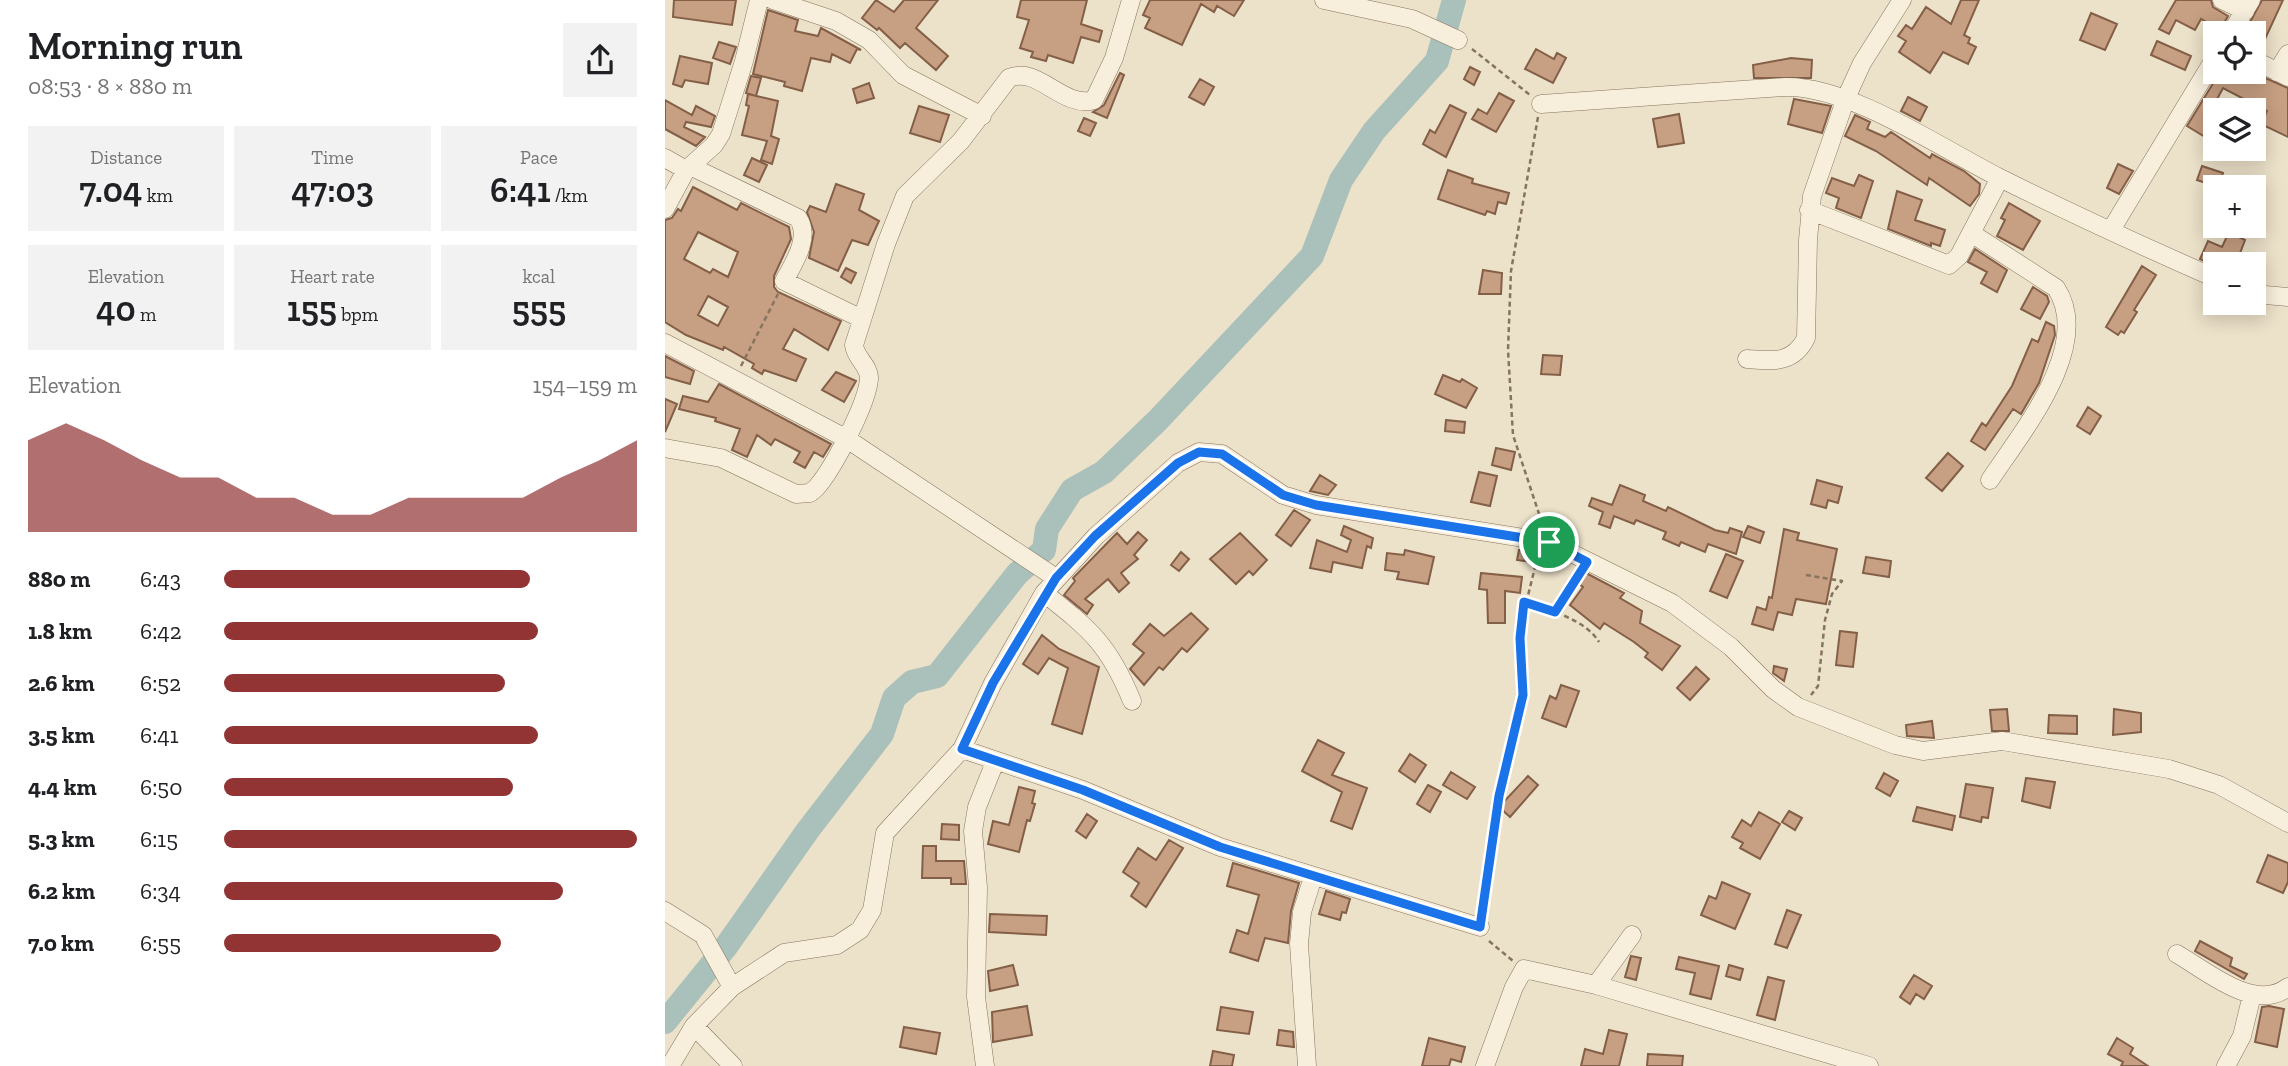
<!DOCTYPE html>
<meta charset="utf-8">
<style>
:root{--surface:#fff;--page:#f2f2f2;--text:#202124;--muted:#757577;--accent:#923334}
body{margin:0;font-family:"Zilla Slab",serif;background:var(--page);color:var(--text);height:100vh;display:flex;flex-direction:column;font-size:26px;white-space:nowrap}
*{box-sizing:border-box;margin:0}
p{font-size:23px;color:var(--muted)}
.icon{flex:none;width:38px;height:38px;fill:none;stroke:currentColor;stroke-width:2;stroke-linecap:round;stroke-linejoin:round}
.map{position:relative;flex:1;overflow:hidden}
.side{display:flex;flex-direction:column;background:var(--surface);width:665px}
.side>*{flex:none}
.controls{position:absolute;left:1538px;top:21px;display:grid;gap:14px}
.controls a{display:grid;place-items:center;width:63px;height:63px;border-radius:0px;background:var(--surface);box-shadow:0 4px 18px #0003;font-size:35px}
.pin{position:absolute;display:grid;place-items:center;width:60px;height:60px;color:#fff;margin:-30px;border:4px solid #fff;border-radius:50%;box-shadow:0 2px 7px #0007}
.round{display:grid;place-items:center;flex:none;width:74px;height:74px;border-radius:0px;background:var(--page)}
.summary{display:flex;align-items:center;justify-content:space-between;height:119px;padding:0 28px}
h1{font-size:38px;font-weight:600;line-height:52px}
.metrics{display:grid;grid-template-columns:repeat(3,1fr);gap:10px;height:119px;padding:7px 28px}
.metrics div{display:grid;align-content:center;border-radius:0px;background:var(--page);text-align:center}
.metrics b{font-size:35px;font-weight:600}
.metrics small{font-size:19px;font-weight:400}
.metrics p{font-size:19px}
.chart{height:196px;padding:14px 28px}
.chart p{display:flex;justify-content:space-between}
.chart svg{width:100%;height:126px;margin-top:7px;fill:var(--accent);opacity:.7}
ul{padding:0 28px;list-style:none;font-size:23px}
li{display:grid;grid-template-columns:112px 84px 1fr;align-items:center;height:52px}
li i{height:18px;border-radius:9px;background:var(--accent)}
main{display:flex;flex:1;min-height:0}
.map>svg:first-child{display:block}
</style>
<main>
<section class="side">
<div class="summary"><div><h1>Morning run</h1><p>08:53 · 8 × 880 m</p></div><a class="round"><svg class="icon" aria-label="share" viewBox="0 0 24 24"><path d="M12 15V3M7 8l5-5 5 5M5 13v7h14v-7"/></svg></a></div>
<div class="metrics">
<div><p>Distance</p><b>7.04<small> km</small></b></div>
<div><p>Time</p><b>47:03</b></div>
<div><p>Pace</p><b>6:41<small> /km</small></b></div>
</div>
<div class="metrics">
<div><p>Elevation</p><b>40<small> m</small></b></div>
<div><p>Heart rate</p><b>155<small> bpm</small></b></div>
<div><p>kcal</p><b>555</b></div>
</div>
<div class="chart"><p><span>Elevation</span>154–159 m</p>
<svg viewBox="0 0 160 44" preserveAspectRatio="none"><path d="M0 44V12L10 6L20 12L30 19L40 25L50 25L60 32L70 32L80 38L90 38L100 32L110 32L120 32L130 32L140 25L150 19L160 12V44z"/></svg>
</div>
<ul>
<li><b>880 m</b>6:43<i style="width:74%"></i></li>
<li><b>1.8 km</b>6:42<i style="width:76%"></i></li>
<li><b>2.6 km</b>6:52<i style="width:68%"></i></li>
<li><b>3.5 km</b>6:41<i style="width:76%"></i></li>
<li><b>4.4 km</b>6:50<i style="width:70%"></i></li>
<li><b>5.3 km</b>6:15<i style="width:100%"></i></li>
<li><b>6.2 km</b>6:34<i style="width:82%"></i></li>
<li><b>7.0 km</b>6:55<i style="width:67%"></i></li>
</ul>
</section>
<div class="map">
<svg width="1623" height="1066" viewBox="0 0 1623 1066">
<rect width="100%" height="100%" fill="#ece1c9"/>
<g fill="none" stroke-linecap="round" stroke-linejoin="round">
<path stroke="#aac0ba" stroke-width="24" d="M0,1022l60,-74 83,-118 74,-96 12,-36 18,-16 25,-6 80,-102 27,-24 3,-21 25,-39 32,-18 54,-52 154,-164 29,-76 33,-49 63,-70 17,-61"/>
</g>
<path fill="#c79f82" stroke="#845f47" stroke-width="2" fill-rule="evenodd" d="M9,0h62l-4,25 -59,-8z
M211,0l18,12 10,-12h34l-22,28 32,28 -12,14 -31,-27 -5,5 -21,-20 -2,2 -15,-12z
M356,0h66l-6,24 21,7 -3,11 -18,-5 -8,26 -25,-8 -2,6 -15,-4 2,-5 -13,-4 9,-28 -12,-3z
M485,0h94l-10,16 -17,-10 -3,6 -13,-8 -19,41 -37,-17 5,-10 -7,-3z
M1296,0h18l-15,35 6,3 -2,5 8,4 -8,17 -25,-12 -13,21 -31,-21 7,-11 -8,-5 8,-11 6,4 14,-22 25,17z
M1511,0h35l2,7 15,9 -8,14 -19,-11 -6,11 -19,-10 -7,14 -10,-5z
M1597,0h21l-23,50 -6,-1v-16h-10z
M103,10l30,10 -3,11 23,5 3,-8 40,22 -4,-1 -7,14 -18,-9 -2,8 -19,-4 -9,33 -18,-5 1,-4 -32,-8z
M1426,13l26,11 -12,26 -25,-10z
M1492,41l34,15 -6,14 -34,-15z
M54,42l17,5 -6,17 -17,-6z
M871,49l18,10 3,-6 9,5 -13,25 -28,-14z
M15,56l32,7 -4,21 -23,-4 -3,7 -9,-3z
M1126,58l21,2 -1,18h-57l-1,-13z
M805,67l10,5 -6,13 -10,-6z
M1555,72h32l36,16v49l-27,-13 6,-13 -44,-23 -14,26 6,4v25l-28,-17z
M455,73l4,2 -17,43 -14,-6 11,-7z
M86,76l10,2 -5,18 -10,-3z
M535,79l14,8 -10,18 -15,-8z
M204,83l5,15 -17,5 -4,-14z
M834,93l15,8 -18,31 -24,-13 6,-10 9,5z
M83,94l30,7 -7,35 8,3 -7,25 -11,-4 6,-19 -25,-6 7,-29 -3,-1z
M1243,97l19,10 -7,14 -19,-10z
M1129,99l37,7 -9,27 -34,-9z
M0,100l27,15 4,-9 19,10 -4,11 -25,-5 -2,5 21,10 -9,9 -31,-17z
M785,105l16,8 -20,44 -23,-13 7,-14 5,3z
M254,106l30,9 -9,27 -30,-9z
M1014,114l5,29 -26,4 -5,-28z
M1190,115l15,7 -3,7 18,8 6,-5 39,26 2,-4 32,17 16,13 -1,10 -9,12 -41,-28 -2,7 -51,-34 -31,-15z
M419,118l12,5 -6,13 -12,-5z
M87,158l15,7 -8,17 -15,-7z
M1453,164l15,7 -14,23 -12,-6z
M1537,166l21,7 -5,14 -21,-7z
M783,170l25,9 -1,4 37,10 -3,11 -8,-2 -3,12 -8,-3 -2,4 -47,-16z
M1194,175l14,6 -12,37 -25,-10 3,-10 -13,-5 6,-15 22,8z
M171,184l28,10 -5,16 20,11 -11,24 -16,-5 -14,31 -29,-13 5,-26 -7,-20 3,-6 16,6z
M28,187l44,23 4,-7 48,24 2,12 -17,37v11l4,5 63,29 -13,29 -34,-21 -11,20 23,10 -10,22 -32,-11 -2,4 -10,-6 2,-4 -30,-17 -1,3 -37,-15 -21,-13v-102l7,-2 6,-9 3,2zM33,232l40,20 -10,25 -15,-8 -3,4 -26,-14zM43,296l20,11 -10,19 -20,-11z
M1232,191l25,9 -7,20 30,10 -5,16 -9,-3v3l-43,-17z
M1344,203l31,18 -17,29 -26,-14 8,-16 -4,-2z
M1564,232l16,8 -9,24 -21,2 -15,-7 8,-18 14,6z
M1310,249l32,21 -10,22 -16,-9 6,-11 -19,-10z
M1477,266l14,9 -22,35 3,2 -13,21 -3,-2 -3,4 -12,-8z
M181,268l10,5 -5,10 -10,-6z
M818,270l19,3 -1,21h-22z
M1368,287l14,9 2,6 -9,17 -19,-10z
M1381,322l8,4 1,9 -16,48 -18,31 -8,-5 -28,41 -14,-9 11,-18 4,3 26,-40 20,-47 6,3z
M878,355l19,1 -2,19 -19,-1z
M0,356l29,15 -4,13 -25,-7z
M171,372l20,9 -12,21 -22,-12z
M778,375l17,7 2,-3 15,9 -11,20 -31,-14z
M54,384l112,60 -8,13 -9,-5 -9,16 -11,-6 6,-10 -25,-13 -4,6 -14,-10 -10,22 -15,-7 8,-21 -25,-8 1,-3 -37,-9 4,-13 25,6z
M0,399l12,5 -12,28z
M1423,407l13,9 -11,18 -13,-8z
M781,420l19,2 -1,11 -19,-2z
M831,448l19,4 -4,18 -19,-5z
M1283,453l15,13 -21,25 -16,-13z
M814,472l18,4 -7,30 -19,-4z
M655,475l16,10 -8,10 -18,-4z
M1152,480l25,7 -4,16 -10,-3 -2,8 -15,-4z
M955,485l25,10 -2,6 23,10 2,-4 47,23 13,3 2,-5 12,4 -6,22 -28,-10 -3,8 -24,-10 -2,4 -16,-7 3,-7 -30,-12 -2,4 -20,-8 -4,12 -11,-4 4,-12 -14,-6 3,-8 20,7z
M629,510l16,10 -19,26 -15,-11z
M679,526l29,12 -2,10 -4,-2 -5,22 -29,-6 -2,10 -21,-4 7,-28 30,12 4,-12 -10,-5z
M1083,526l16,6 -4,11 -17,-6z
M1119,529l15,4 -2,7 40,9 -11,55 -30,-5 -4,16 -14,-3 -5,18 -21,-6 5,-17 9,3 3,-13 3,1z
M473,532l9,8 -13,15 4,4 -17,14 8,10 -10,9 -11,-13 -23,20 8,6 -6,9 -23,-19 11,-14 -2,-3 44,-45 10,11z
M575,533l27,27 -14,15 -4,-4 -13,13 -26,-25z
M740,550l29,7 -6,27 -31,-5 2,-7 -14,-2 2,-17 17,2z
M854,550l14,2 -1,10 -15,-2z
M516,552l8,7 -10,12 -8,-6z
M1061,554l17,7 -16,37 -17,-7z
M1201,557l25,4 -2,16 -26,-4z
M816,573l41,4 -2,16 -15,-2v32h-17l-1,-33 -8,-1z
M921,573l38,20 -4,5 22,13 -2,12 40,23 -18,24 -17,-13 3,-4 -14,-11 -30,-19 -4,6 -30,-24 13,-18 -4,-3z
M526,613l17,16 -21,23 -5,-4 -19,22 -4,-3 -15,18 -14,-16 14,-16 -11,-9 17,-20 14,12z
M1175,631l17,2 -4,34 -17,-2z
M377,635l17,14 40,18 -17,67 -30,-10 16,-56 -19,-10 -11,16 -15,-10z
M1109,666l13,3 -3,12 -11,-8z
M1031,667l13,12 -19,21 -13,-12z
M896,685l18,6 -13,36 -24,-9 8,-22 6,3z
M1342,709l2,22h-17l-2,-21z
M1449,709l27,4v19l-28,3z
M1384,715l28,1v18l-29,-1z
M1267,721l2,17 -27,-2 -1,-11z
M653,740l26,13 -12,22 35,13 -15,41 -21,-8 11,-29 -40,-21z
M745,754l16,11 -11,17 -16,-11z
M786,772l24,15 -8,12 -24,-14z
M1219,773l14,8 -8,15 -14,-8z
M863,776l10,9 -28,32 -11,-10z
M1361,778l29,4 -5,26 -28,-7z
M1301,784l27,4 -5,30 -6,-1 -1,5 -21,-5z
M763,785l13,7 -11,20 -13,-8z
M354,787l16,4 -3,12 3,1 -5,17 -3,-1 -8,32 -31,-8 5,-23 16,4z
M1252,807l38,9 -3,14 -39,-9z
M1124,811l13,7 -7,12 -13,-8z
M1094,812l21,12 -20,35 -20,-11 3,-5 -11,-6 10,-17 9,6z
M422,814l10,7 -11,17 -10,-7z
M277,824l17,1v15l-18,-1z
M504,840l14,8 -37,59 -15,-11 8,-13 -16,-11 15,-24 18,12z
M258,846h13v15h28l2,23h-15v-6h-29z
M1603,855l20,8v19l-5,11 -26,-11z
M568,863l66,20 -8,28 -3,32 -23,-5 -7,23 -28,-9 7,-22 11,4 11,-39 -32,-9z
M1057,882l28,12 -15,35 -34,-14 8,-19 7,3z
M661,891l24,8 -4,14 -4,-1 -2,8 -21,-6z
M1122,910l14,5 -14,33 -12,-4z
M325,914l57,2 -1,19 -57,-3z
M1535,941l32,17 -2,8 17,8 -3,5 -49,-28z
M966,956l10,2 -5,22 -11,-3z
M1014,957l40,9 -8,33 -21,-5 5,-21 -19,-4z
M348,965l5,20 -28,6 -2,-20z
M1064,965l14,4 -3,11 -14,-4z
M1249,975l18,11 -8,13 -8,-5 -6,10 -10,-7z
M1103,977l16,4 -9,39 -18,-5z
M362,1006l5,29 -39,7 -1,-30z
M1604,1006l15,3 -7,38 -22,-5 7,-35z
M556,1007l32,5 -4,22 -32,-4z
M239,1027l36,6 -4,21 -36,-7z
M614,1030l14,2 1,15 -17,-2z
M944,1030l18,4 -8,32h-38l4,-17 18,5z
M764,1038l36,9 -4,15 -10,-3 -2,7h-27z
M1452,1038l16,10 -3,6 18,12h-27l2,-4 -15,-8z
M548,1051l21,4 -2,11h-22z
M983,1054l35,2 -1,10h-35z"/>
<g fill="none" stroke-linecap="round" stroke-linejoin="round">
<g stroke="#87745f" stroke-width="19">
<path id="minor" d="M108,0l63,21 33,19 34,35 79,41
M659,0l88,19 46,21
M1557,0l23,11
M1566,33l20,-33
M1589,60l34,17
M1612,72l11,-18
M876,104l244,-17c63,-2 156,61 213,90 72,36 144,69 217,101
M0,158l21,12
M25,166l108,52c13,19 -4,45 -14,63l78,38
M0,209l21,-39 28,-25 7,-11 23,-73 15,-61
M1144,210l140,55 10,-9 41,-78
M1446,230l104,-172
M1306,233l85,55c38,58 -35,145 -66,192
M1589,294l34,3
M0,343l182,96 209,139
M1082,359c26,2 46,5 59,-21l2,-98 4,-44 34,-98 16,-35 40,-63
M0,448l56,10 75,36 14,-1 6,-5c17,-19 51,-84 53,-109 1,-13 -14,-21 -15,-34l32,-101 19,-48 56,-55 48,-63c29,-13 53,31 85,22l20,-42 17,-58
M379,593c47,37 65,52 88,108
M297,749l121,41 137,57 260,80
M0,911l38,24 29,52
M1512,954c30,17 78,59 111,33
M931,985l36,-50
M29,1026l39,40
M5,1066l24,-40 38,-39 52,-34 53,-8 23,-15 12,-20 13,-77 77,-84 31,-66 51,-90 52,-57 82,-73 21,-11 23,2 61,41 33,10 233,37 123,61 59,44 42,42 25,18 97,38 28,6 79,-10 167,28 50,16 69,38
M320,1066l-9,-69 2,-110 -5,-56 4,-24 18,-45
M642,1066l-8,-122 3,-32 11,-35
M820,1066l29,-79 10,-18 72,16 273,81
M1561,1066l16,-30 10,-41"/>
</g>
<path stroke="#87745f" stroke-width="2.5" stroke-dasharray="5 3.5" stroke-linecap="butt" d="M807,49l58,46
M873,117l-27,154 -3,79 5,85 30,91
M76,366l37,-72
M1141,575l36,6 -10,13 -7,26 -7,66 -7,9
M859,602c25,8 61,17 75,40
M890,612l24,-38
M816,912l22,-138 15,-47 5,-32 -2,-71 17,-69
M824,941l24,20"/>
<use href="#minor" stroke="#f7efdc" stroke-width="18"/>
</g>
<g fill="none" stroke-linecap="round" stroke-linejoin="round">
<g stroke="#fff" stroke-width="14">
<path id="route" d="M534,452l23,2 61,41 33,10 233,37 38,20 -32,50 -31,-10 -4,36 3,57 -24,101 -19,131 -260,-80 -137,-57 -121,-41 31,-66 63,-105 39,-42 83,-73z"/>
</g>
<use href="#route" stroke="#1a73e8" stroke-width="9"/>
</g>
</svg>
<div class="controls">
<a><svg class="icon" aria-label="locate" viewBox="0 0 24 24"><circle cx="12" cy="12" r="6"/><path d="M12 2v4M12 18v4M2 12h4M18 12h4"/></svg></a>
<a><svg class="icon" aria-label="layers" viewBox="0 0 24 24"><path d="M12 4l9 5-9 5-9-5zM3 14l9 5 9-5"/></svg></a>
<a>+</a>
<a>−</a>
</div>
<div class="pin" style="left:884px;top:542px;background:#1e9e55"><svg class="icon" aria-label="arrive" viewBox="0 0 24 24"><path d="M6 21V4h12l-3 4 3 4H6"/></svg></div>
</div>
</main>
